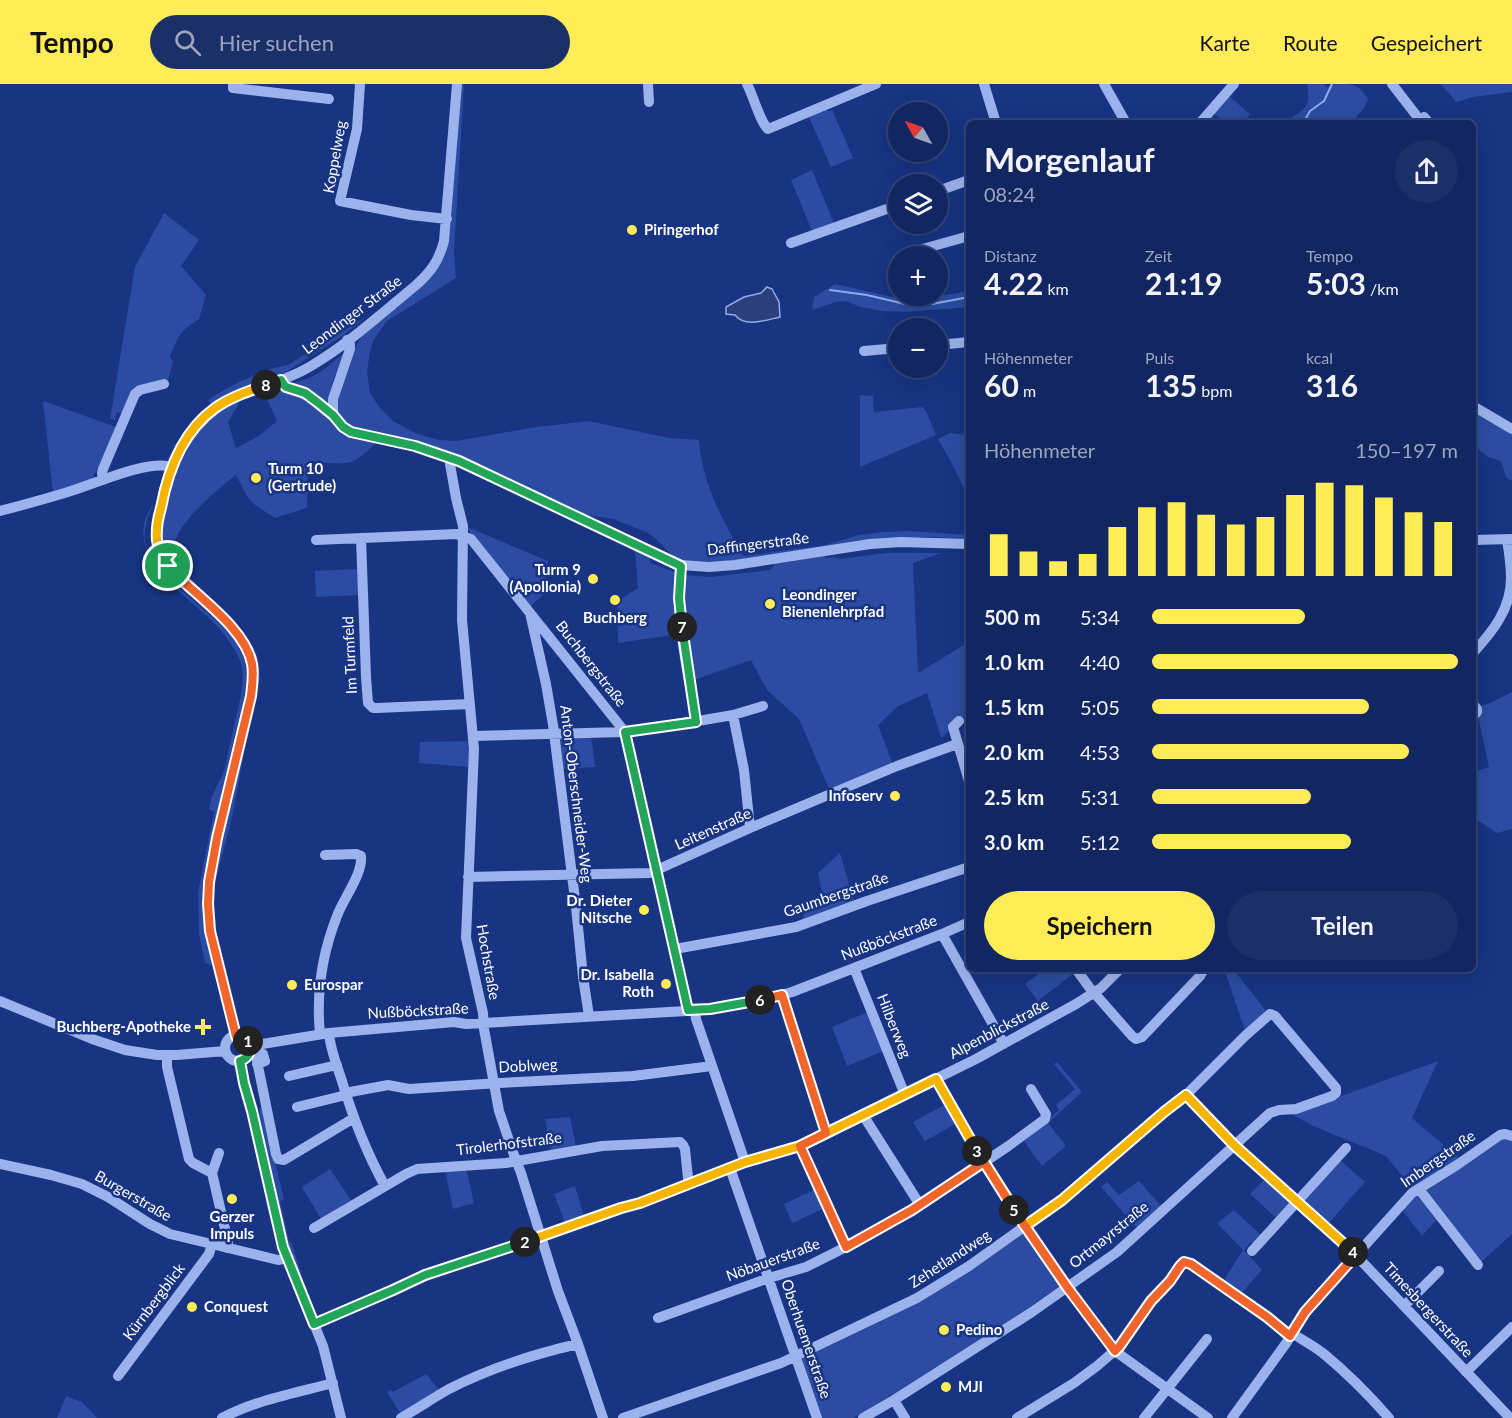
<!DOCTYPE html>
<html lang="de">
<meta charset="utf-8">
<style>
:root{--surface:#122762;--page:#1b2f68;--text:#f1f3f6;--muted:#9ca5be;--line:#314477;--accent:#ffec57}
body{margin:0;font-family:Lato,sans-serif;background:var(--page);color:var(--text);height:100vh;display:flex;flex-direction:column;font-size:22px;white-space:nowrap}
*{box-sizing:border-box;margin:0}
p{font-size:20px;color:var(--muted)}
.icon{flex:none;width:33px;height:33px;fill:none;stroke:currentColor;stroke-width:2;stroke-linecap:round;stroke-linejoin:round}
.map{position:relative;flex:1;overflow:hidden}
.panel{position:absolute;left:966px;top:36px;width:510px;height:852px;display:flex;flex-direction:column;background:var(--surface);border-radius:9px;box-shadow:0 6px 24px #0002,0 0 0 2px var(--line)}
.panel>*{flex:none}
.needle{width:39px;rotate:310deg}
.buttons{position:absolute;left:888px;top:18px;display:grid;gap:12px}
.buttons a{display:grid;place-items:center;width:60px;height:60px;border-radius:50%;background:var(--surface);box-shadow:0 6px 24px #0002,0 0 0 2px var(--line);font-size:30px}
.pin{position:absolute;display:grid;place-items:center;width:51px;height:51px;color:#fff;margin:-26px;border:3px solid #fff;border-radius:50%;box-shadow:0 2px 6px #0007}
.km{position:absolute;width:30px;height:30px;margin:-15px;border-radius:50%;background:#222;color:#fff;font-size:16px;line-height:30px;text-align:center}
.round{display:grid;place-items:center;flex:none;width:63px;height:63px;border-radius:32px;background:var(--page)}
.headline{display:flex;align-items:center;justify-content:space-between;height:102px;padding:0 18px}
h1{font-size:33px;font-weight:700;line-height:45px}
.stats{display:grid;grid-template-columns:repeat(3,1fr);gap:9px;height:102px;padding:6px 18px}
.stats div{display:grid;align-content:center}
.stats b{font-size:30px;font-weight:700}
.stats small{font-size:16px;font-weight:400}
.stats p{font-size:16px}
.chart{height:168px;padding:12px 18px}
.chart p{display:flex;justify-content:space-between}
.chart svg{width:100%;height:108px;margin-top:6px;stroke:var(--accent);stroke-width:6}
.primary-button{display:flex;gap:12px;margin-top:auto;padding:12px 18px}
.primary-button a{flex:1;height:69px;border-radius:36px;background:var(--accent);color:#111;font-size:24px;font-weight:700;line-height:69px;text-align:center}
.primary-button a+a{background:var(--page);color:var(--text)}
ul{padding:0 18px;list-style:none;font-size:20px}
li{display:grid;grid-template-columns:96px 72px 1fr;align-items:center;height:45px}
li i{height:15px;border-radius:8px;background:var(--accent)}
header{display:flex;align-items:center;gap:36px;box-sizing:border-box;height:84px;padding:0 30px;background:var(--accent);color:#111}
header strong{font-size:28px}
nav{display:flex;gap:33px;margin-inline-start:auto;font-size:21px}
.search{width:420px;height:54px;background:var(--page);display:flex;align-items:center;gap:15px;box-sizing:border-box;padding:0 21px;border-radius:33px;color:var(--muted);font-size:22px}
.map>svg:first-child{display:block}
</style>
<header>
<strong>Tempo</strong>
<div class="search"><svg class="icon" aria-label="search" viewBox="0 0 24 24"><circle cx="10" cy="10" r="6"/><path d="M15 15l6 6"/></svg>Hier suchen</div>
<nav><a>Karte</a><a>Route</a><a>Gespeichert</a></nav>
</header>
<div class="map">
<svg width="1512" height="1334" viewBox="0 0 1512 1334">
<rect width="100%" height="100%" fill="#183482"/>
<path fill="#2b4ca2" d="M461,0h3l-10,169 2,25 -69,43 -13,18 -4,13 -3,19 3,22 10,15 13,13 22,12 24,7 18,1 79,-14 53,-6 80,17 30,2c4,45 22,77 44,116l82,-11 34,-10 24,-3 26,-1 60,4v4l-42,-2 -26,1 -172,25 -47,-1 -10,-7 -17,-17 -9,-6 -33,-13 -32,-5 -137,-63 -85,-19 -20,-13 -3,-18 16,-45 7,-16 8,-11 79,-79 4,-22z
M1307,0h16l4,3c6,-3 9,-3 15,-3 14,0 19,3 26,15l-4,9 -8,9 1,6h-75c20,-13 30,-12 25,-39z
M1441,0h71v8l-39,5 -17,5z
M1229,12l21,18 -7,9h-17l-13,-10z
M831,23l22,51 -22,9 -22,-50 18,-8 2,3 3,-2z
M812,86l22,53 -22,8 -21,-51z
M164,129l35,27 -18,26 25,29 -7,24c-19,12 -20,16 -29,37l3,5 -5,20 -29,7 -16,26 -6,-2 -2,8 -5,-1 25,-152z
M835,200l66,15 18,1 50,-9v16l-63,5 -23,-1 -23,-4 -14,-6 -10,1 -24,8 2,-13z
M367,232l-23,19 -58,37 -56,20 -19,12 -3,-4c19,-13 57,-32 80,-35z
M341,271h3l-11,27 -6,23 -36,-22h2c22,-5 31,-13 48,-28z
M273,304l22,4 29,20 10,14 10,8 32,9c-6,5 -12,12 -19,16 -13,8 -35,3 -49,2l-1,47 -32,10 -20,-13 -7,-7 -12,-23c-18,14 -61,49 -62,72 0,31 74,73 84,112 6,23 -7,62 -12,86 -6,25 -9,51 -15,76 -6,27 -15,53 -19,80v-13l42,-231 -81,-90c-6,-10 -11,-19 -12,-31 0,-7 2,-16 3,-23 6,-34 18,-67 44,-92 9,-9 20,-15 31,-21l-2,7 -9,15 8,26 23,-12 18,-15 -14,-30z
M860,311l13,1 1,16 48,-5 4,4 10,24 -76,32z
M43,317l76,27c-5,9 -25,51 -30,53 -11,6 -25,8 -36,12z
M1473,325l39,23v49l-6,-4 -5,-16 -13,-4 -15,-12z
M950,349l19,2v63l-18,-36 -13,-23z
M154,419c-8,16 -14,36 -4,52l4,1c19,40 76,62 89,101 9,25 -3,56 -9,81 -6,28 -13,56 -19,84 -5,21 -10,42 -13,63 -2,27 4,54 11,81l-8,-3 -6,-29 -1,-42 16,-80 -5,-3c1,-13 10,-25 15,-38 3,-12 5,-24 8,-36 4,-22 17,-56 7,-77 -7,-14 -16,-26 -27,-37 -25,-25 -76,-58 -68,-97 2,-8 5,-15 10,-21z
M465,442l83,35 -3,32 -15,14z
M635,466l14,6 2,7 26,10 2,61 -61,9 -1,-41 21,-14z
M885,469h56l-28,10 5,110 51,-31v71l-11,7 -15,17h-2l-14,-44 -29,13 -20,19 15,40 -63,26 -31,-72 -32,-29 -16,-30 -57,20 -12,-64 2,-41 27,2 34,-4 25,-3 6,-7 47,-8 3,3 7,-1 8,2z
M357,485l2,26 -43,2 -1,-26z
M1512,608v137l-15,4 -18,-12h-6v-49l16,-5 -11,-51 1,-10 11,-3z
M560,651l31,1 4,31 -34,2 -4,-27z
M469,657v26l-50,-4 1,-21z
M840,769l14,49 -52,19 2,-7 19,-18 -5,-23z
M1045,885h26l3,4 -36,28 -13,-17z
M1224,885h9l31,39 3,4 -21,21z
M868,928l16,39 -37,15 -15,-39z
M1438,977l-26,57 47,40 -47,30 -26,-32 -73,-30 -24,-13 14,-3z
M1057,978l25,30 -34,31 18,23 -24,20 -18,-25 35,-31 -3,-5 19,-16 -21,-25z
M946,1020l11,19 -32,18 -12,-19z
M261,1023h1l22,92 -4,2 9,40 3,3 9,29 -2,-1 -5,-7 -7,-23 -29,-125 2,-1 -1,-6z
M570,1033l6,30 -25,4 -6,-32z
M1499,1054l13,1v95l-33,30 -55,-74z
M1340,1076l25,22 -37,42 -23,-21 1,-5z
M466,1084l8,35 -21,6 -8,-39z
M330,1085l21,31 -30,19 -19,-32z
M1266,1094l23,24v3l-12,14 -27,-25z
M1139,1097l22,25 -24,22 -36,-41 6,-5 12,13z
M575,1102l10,33 -19,7 -12,-32z
M816,1105l9,19 -33,15 -8,-19z
M1418,1110l20,24 -16,18 -20,-26z
M1234,1126l28,26 -6,7 -5,-1 -7,8 18,20 -22,25 -18,-12 21,-33 -26,-27z
M1023,1150h2l34,47 -1,6 -39,27 -156,99 -10,5h-31l-19,-55v-5l119,-57 67,-43z
M426,1290l14,17 -39,23 -14,-22 4,-2 2,2z
M66,1312l16,6 15,16h-40z"/>
<path fill="#2b407a" stroke="#8faaee" stroke-width="1.5" d="M767,203l5,2 7,13 1,15c-14,3 -35,11 -45,-2l-9,-1v-7l18,-10 17,-4z"/>
<g fill="none" stroke-linecap="round" stroke-linejoin="round">
<path stroke="#8faaee" stroke-width="2" d="M1300,39l6,-5 4,-7 14,-10 8,-17
M830,206l37,5 38,9h27l37,-7"/>
<path stroke="#9cb2ec" stroke-width="10" d="M233,0v4l96,11
M360,0l-3,45 -17,72 71,14 36,4
M648,0l1,18
M747,0c6,11 13,38 21,45l108,-45
M984,0l12,39
M1104,0l22,39
M1392,0l24,31
M1424,33l5,6
M1200,39l34,-39
M938,107l31,-11
M791,159l107,-38
M919,166l50,-14
M938,261l31,-3
M864,267l34,-3
M281,296l4,6c18,7 31,13 46,27 8,7 10,14 20,19l64,14 44,15 222,104 28,2 26,-2 135,-21 31,-2 68,2
M1473,322l39,23
M333,331v-16l17,-50v-5l-3,-4
M451,374l-1,6 6,34 7,28 -1,94 12,129 -8,189 17,75 1,16 15,82 15,44 7,18 37,118 20,53 25,74
M103,396l-1,-7 1,-4 32,-75 5,-4 24,-6
M0,427c23,-6 45,-12 68,-19 24,-7 80,-33 103,-25
M361,454l5,139 2,26 5,5h4l93,-4
M316,456l140,-6 15,5 154,193 63,278
M1473,456l39,-1
M681,481c-7,52 7,106 15,157
M530,529l16,71 7,41 23,182 7,70 6,39
M1473,569c20,-22 38,-44 38,-75 0,-13 -2,-26 -4,-38
M1473,620l4,5v3l-4,4
M733,631l11,55 6,58
M959,637l-6,6 16,54
M474,652l151,-4 79,-12 29,-5 30,-9
M468,793l182,-4 100,-45 147,-62 60,-22
M942,850l62,110
M675,865l121,-22 71,-26 102,-34
M854,884l51,127
M1076,885l13,18 43,49 4,3 6,-2 58,-61 4,-7
M782,911l44,138
M0,917l92,38 33,11 32,5h20l48,-4
M695,926l1,9 49,143
M329,949c1,15 7,30 12,45 11,37 25,74 44,108
M320,950c-4,-41 2,-80 17,-118 6,-17 26,-42 24,-60l-5,-2 -31,1
M225 964a13 13 0 1 1 26 0a13 13 0 1 1-26 0Z
M236,952l-26,-105 -2,-27 1,-22 8,-43 34,-143c2,-13 3,-27 -1,-40 -9,-26 -46,-55 -66,-74 -12,-11 -22,-21 -26,-37 -3,-13 0,-27 3,-40 3,-15 6,-30 13,-43 16,-33 39,-58 74,-71 21,-7 43,-13 63,-25 36,-21 71,-53 104,-80 15,-13 24,-25 29,-45l13,-157
M250,962l79,-13 125,-11 12,2 237,-14c29,-5 60,-9 89,-18l150,-58 27,-12
M167,971v12l22,92 4,4 19,10
M240,977l4,22 8,28 31,136 40,99 18,72
M257,980l8,-3 -2,-7 -5,1 -1,6 19,93 2,5 6,1 70,-42
M289,992l48,-11
M936,995l48,83 41,64 42,61 48,64 93,67
M345,1009l43,-8 21,4 90,-6 134,-7 79,-10
M1186,1011l48,50 117,105 159,168
M297,1023l49,-12
M863,1031l57,90
M800,1062l46,101
M219,1069l-7,20 16,69 -1,6
M0,1080l51,11 31,9 26,13 42,27 20,10 108,26 9,-2
M730,1084l87,250
M1419,1105l59,76
M314,1144l92,-54 11,-5 89,-6 96,-17 78,-4 3,3 2,4 3,29 2,6
M1252,1167l94,-103
M1404,1222l35,-35
M658,1234l111,-40 37,-11 42,-21 64,-36 95,-63 38,-28 1,-5 -15,-25
M314,1240l79,-34 32,-15 112,-37 84,-30 19,-5 105,-41 55,-16 176,-87 100,-55 25,-16 19,-19
M1292,1249c10,7 22,13 32,21 23,19 45,41 65,64
M1466,1288l46,-45
M118,1292l91,-122 3,-10
M894,1316l11,18
M222,1334c34,-18 73,-25 111,-35
M401,1334c16,-9 32,-20 48,-29 41,-21 85,-35 129,-45
M623,1334l158,-55 136,-65 52,-32 93,-66 108,-93 16,-12 59,-59 25,-22 5,2 61,72v5l-4,3 -36,13 -17,1 -9,3 -153,139 -85,60 -138,88 -31,18
M1017,1334l57,-35 23,-17 22,-19 32,-46 19,-20 10,-15 4,-4 7,2 76,53 23,20
M1144,1334l63,-79
M1232,1334l55,-76 18,-30 107,-119 45,-28 43,-30 5,-1 7,2"/>
</g>
<g fill="none" stroke-linecap="round" stroke-linejoin="round">
<g stroke="#fff" stroke-width="12">
<path id="split-1" d="M168,482c24,28 77,60 84,98 2,11 0,22 -1,32l-34,142 -8,44 -1,22 2,27 26,105h7l5,5"/>
</g>
<g stroke="#fff" stroke-width="12">
<path id="split-2" d="M248,957c5,9 1,17 -8,20l4,22 8,28 31,136 31,77 79,-34 32,-15 100,-33"/>
</g>
<g stroke="#fff" stroke-width="12">
<path id="split-3" d="M525,1158l96,-34 19,-5 105,-41 55,-16 136,-67 41,72"/>
</g>
<g stroke="#fff" stroke-width="12">
<path id="split-4" d="M977,1067l48,75 37,-26 102,-88 22,-17 48,50 119,107"/>
</g>
<g stroke="#fff" stroke-width="12">
<path id="split-5" d="M1014,1126l53,77 48,64 4,-4 32,-46 19,-20 10,-15 4,-4 7,2 76,53 23,19 15,-24 51,-57 -3,-3"/>
</g>
<g stroke="#fff" stroke-width="12">
<path id="split-6" d="M760,916l22,-5 44,138 -26,13 46,101 66,-37 72,-48 30,48"/>
</g>
<g stroke="#fff" stroke-width="12">
<path id="split-7" d="M682,543l14,95 -71,10 63,278 22,-1 50,-9"/>
</g>
<g stroke="#fff" stroke-width="12">
<path id="split-8" d="M266,301l15,-5 3,5 2,2 19,6 12,9 16,13 10,12 8,5 64,14 44,15 222,105 -2,32 3,29"/>
</g>
<g stroke="#fff" stroke-width="12">
<path id="split-9" d="M168,482c-6,-8 -10,-17 -11,-26 -1,-11 1,-22 4,-32 7,-38 22,-77 54,-100 16,-11 34,-17 51,-23"/>
</g>
<use href="#split-1" stroke="#f0652b" stroke-width="8"/>
<use href="#split-2" stroke="#22a559" stroke-width="8"/>
<use href="#split-3" stroke="#f5b400" stroke-width="8"/>
<use href="#split-4" stroke="#f5b400" stroke-width="8"/>
<use href="#split-5" stroke="#f0652b" stroke-width="8"/>
<use href="#split-6" stroke="#f0652b" stroke-width="8"/>
<use href="#split-7" stroke="#22a559" stroke-width="8"/>
<use href="#split-8" stroke="#22a559" stroke-width="8"/>
<use href="#split-9" stroke="#f5b400" stroke-width="8"/>
</g>
<g fill="#ffec57" stroke="#183482" stroke-width="2">
<circle cx="632" cy="146" r="6"/>
<circle cx="256" cy="394" r="6"/>
<circle cx="593" cy="495" r="6"/>
<circle cx="615" cy="516" r="6"/>
<circle cx="770" cy="520" r="6"/>
<circle cx="895" cy="712" r="6"/>
<circle cx="644" cy="826" r="6"/>
<circle cx="666" cy="900" r="6"/>
<circle cx="292" cy="901" r="6"/>
<path d="M200 934h6v6h6v6h-6v6h-6v-6h-6v-6h6z"/>
<circle cx="232" cy="1115" r="6"/>
<circle cx="192" cy="1223" r="6"/>
<circle cx="944" cy="1246" r="6"/>
<circle cx="946" cy="1303" r="6"/>
</g>
<g text-anchor="middle" stroke-width="5" stroke-linejoin="round" paint-order="stroke">
<g font-size="15" fill="#fff" stroke="#183482">
<text transform="translate(335 73) rotate(-80)" y="5">Koppelweg</text>
<text transform="translate(352 231) rotate(-37)" y="5">Leondinger Straße</text>
<text transform="translate(758 460) rotate(-7)" y="5">Daffingerstraße</text>
<text transform="translate(350 571) rotate(-93)" y="5">Im Turmfeld</text>
<text transform="translate(591 580) rotate(52)" y="5">Buchbergstraße</text>
<text transform="translate(576 710) rotate(83)" y="5">Anton-Oberschneider-Weg</text>
<text transform="translate(713 745) rotate(-24)" y="5">Leitenstraße</text>
<text transform="translate(836 811) rotate(-19)" y="5">Gaumbergstraße</text>
<text transform="translate(889 854) rotate(-21)" y="5">Nußböckstraße</text>
<text transform="translate(488 878) rotate(80)" y="5">Hochstraße</text>
<text transform="translate(418 927) rotate(-3)" y="5">Nußböckstraße</text>
<text transform="translate(894 942) rotate(68)" y="5">Hilberweg</text>
<text transform="translate(999 945) rotate(-28)" y="5">Alpenblickstraße</text>
<text transform="translate(528 982) rotate(-3)" y="5">Doblweg</text>
<text transform="translate(509 1060) rotate(-7)" y="5">Tirolerhofstraße</text>
<text transform="translate(1438 1075) rotate(-35)" y="5">Imbergstraße</text>
<text transform="translate(133 1112) rotate(30)" y="5">Burgerstraße</text>
<text transform="translate(1109 1151) rotate(-39)" y="5">Ortmayrstraße</text>
<text transform="translate(950 1175) rotate(-33)" y="5">Zehetlandweg</text>
<text transform="translate(773 1176) rotate(-20)" y="5">Nöbauerstraße</text>
<text transform="translate(154 1218) rotate(-53)" y="5">Kürnbergblick</text>
<text transform="translate(1428 1226) rotate(47)" y="5">Timesbergerstraße</text>
<text transform="translate(806 1255) rotate(71)" y="5">Oberhuemerstraße</text>
</g>
<g font-size="15" font-weight="bold" fill="#fff" stroke="#183482" text-anchor="start">
<text x="644" y="151">Piringerhof</text>
<text x="268" y="390">Turm 10<tspan x="268" dy="17">(Gertrude)</tspan></text>
<text x="581" y="491" text-anchor="end">Turm 9<tspan x="581" dy="17">(Apollonia)</tspan></text>
<text x="782" y="516">Leondinger<tspan x="782" dy="17">Bienenlehrpfad</tspan></text>
<text x="615" y="539" text-anchor="middle">Buchberg</text>
<text x="883" y="717" text-anchor="end">Infoserv</text>
<text x="632" y="822" text-anchor="end">Dr. Dieter<tspan x="632" dy="17">Nitsche</tspan></text>
<text x="654" y="896" text-anchor="end">Dr. Isabella<tspan x="654" dy="17">Roth</tspan></text>
<text x="304" y="906">Eurospar</text>
<text x="191" y="948" text-anchor="end">Buchberg-Apotheke</text>
<text x="232" y="1138" text-anchor="middle">Gerzer<tspan x="232" dy="17">Impuls</tspan></text>
<text x="204" y="1228">Conquest</text>
<text x="956" y="1251">Pedino</text>
<text x="958" y="1308">MJI</text>
</g>
</g>
</svg>
<div class="buttons">
<a><svg class="needle" viewBox="-14 -14 28 28"><path d="M0-13l5 13h-10z" fill="#e53935"/><path d="M0 13l5-13h-10z" fill="#9ca5be"/></svg></a>
<a><svg class="icon" aria-label="layers" viewBox="0 0 24 24"><path d="M12 4l9 5-9 5-9-5zM3 14l9 5 9-5"/></svg></a>
<a>+</a>
<a>−</a>
</div>
<div class="pin" style="left:168px;top:482px;background:#1e9e55"><svg class="icon" aria-label="arrive" viewBox="0 0 24 24"><path d="M6 21V4h12l-3 4 3 4H6"/></svg></div>
<b class="km" style="left:248px;top:957px">1</b>
<b class="km" style="left:525px;top:1158px">2</b>
<b class="km" style="left:977px;top:1067px">3</b>
<b class="km" style="left:1353px;top:1168px">4</b>
<b class="km" style="left:1014px;top:1126px">5</b>
<b class="km" style="left:760px;top:916px">6</b>
<b class="km" style="left:682px;top:543px">7</b>
<b class="km" style="left:266px;top:301px">8</b>
<section class="panel">
<div class="headline"><div><h1>Morgenlauf</h1><p>08:24</p></div><a class="round"><svg class="icon" aria-label="share" viewBox="0 0 24 24"><path d="M12 15V3M7 8l5-5 5 5M5 13v7h14v-7"/></svg></a></div>
<div class="stats">
<div><p>Distanz</p><b>4.22<small> km</small></b></div>
<div><p>Zeit</p><b>21:19</b></div>
<div><p>Tempo</p><b>5:03<small> /km</small></b></div>
</div>
<div class="stats">
<div><p>Höhenmeter</p><b>60<small> m</small></b></div>
<div><p>Puls</p><b>135<small> bpm</small></b></div>
<div><p>kcal</p><b>316</b></div>
</div>
<div class="chart"><p><span>Höhenmeter</span>150–197 m</p>
<svg viewBox="0 0 160 44" preserveAspectRatio="none"><path d="M5 44V27M15 44V34M25 44V38M35 44V35M45 44V24M55 44V16M65 44V14M75 44V19M85 44V23M95 44V20M105 44V11M115 44V6M125 44V7M135 44V12M145 44V18M155 44V22"/></svg>
</div>
<ul>
<li><b>500 m</b>5:34<i style="width:50%"></i></li>
<li><b>1.0 km</b>4:40<i style="width:100%"></i></li>
<li><b>1.5 km</b>5:05<i style="width:71%"></i></li>
<li><b>2.0 km</b>4:53<i style="width:84%"></i></li>
<li><b>2.5 km</b>5:31<i style="width:52%"></i></li>
<li><b>3.0 km</b>5:12<i style="width:65%"></i></li>
</ul>
<div class="primary-button"><a>Speichern</a><a>Teilen</a></div>
</section>
</div>
